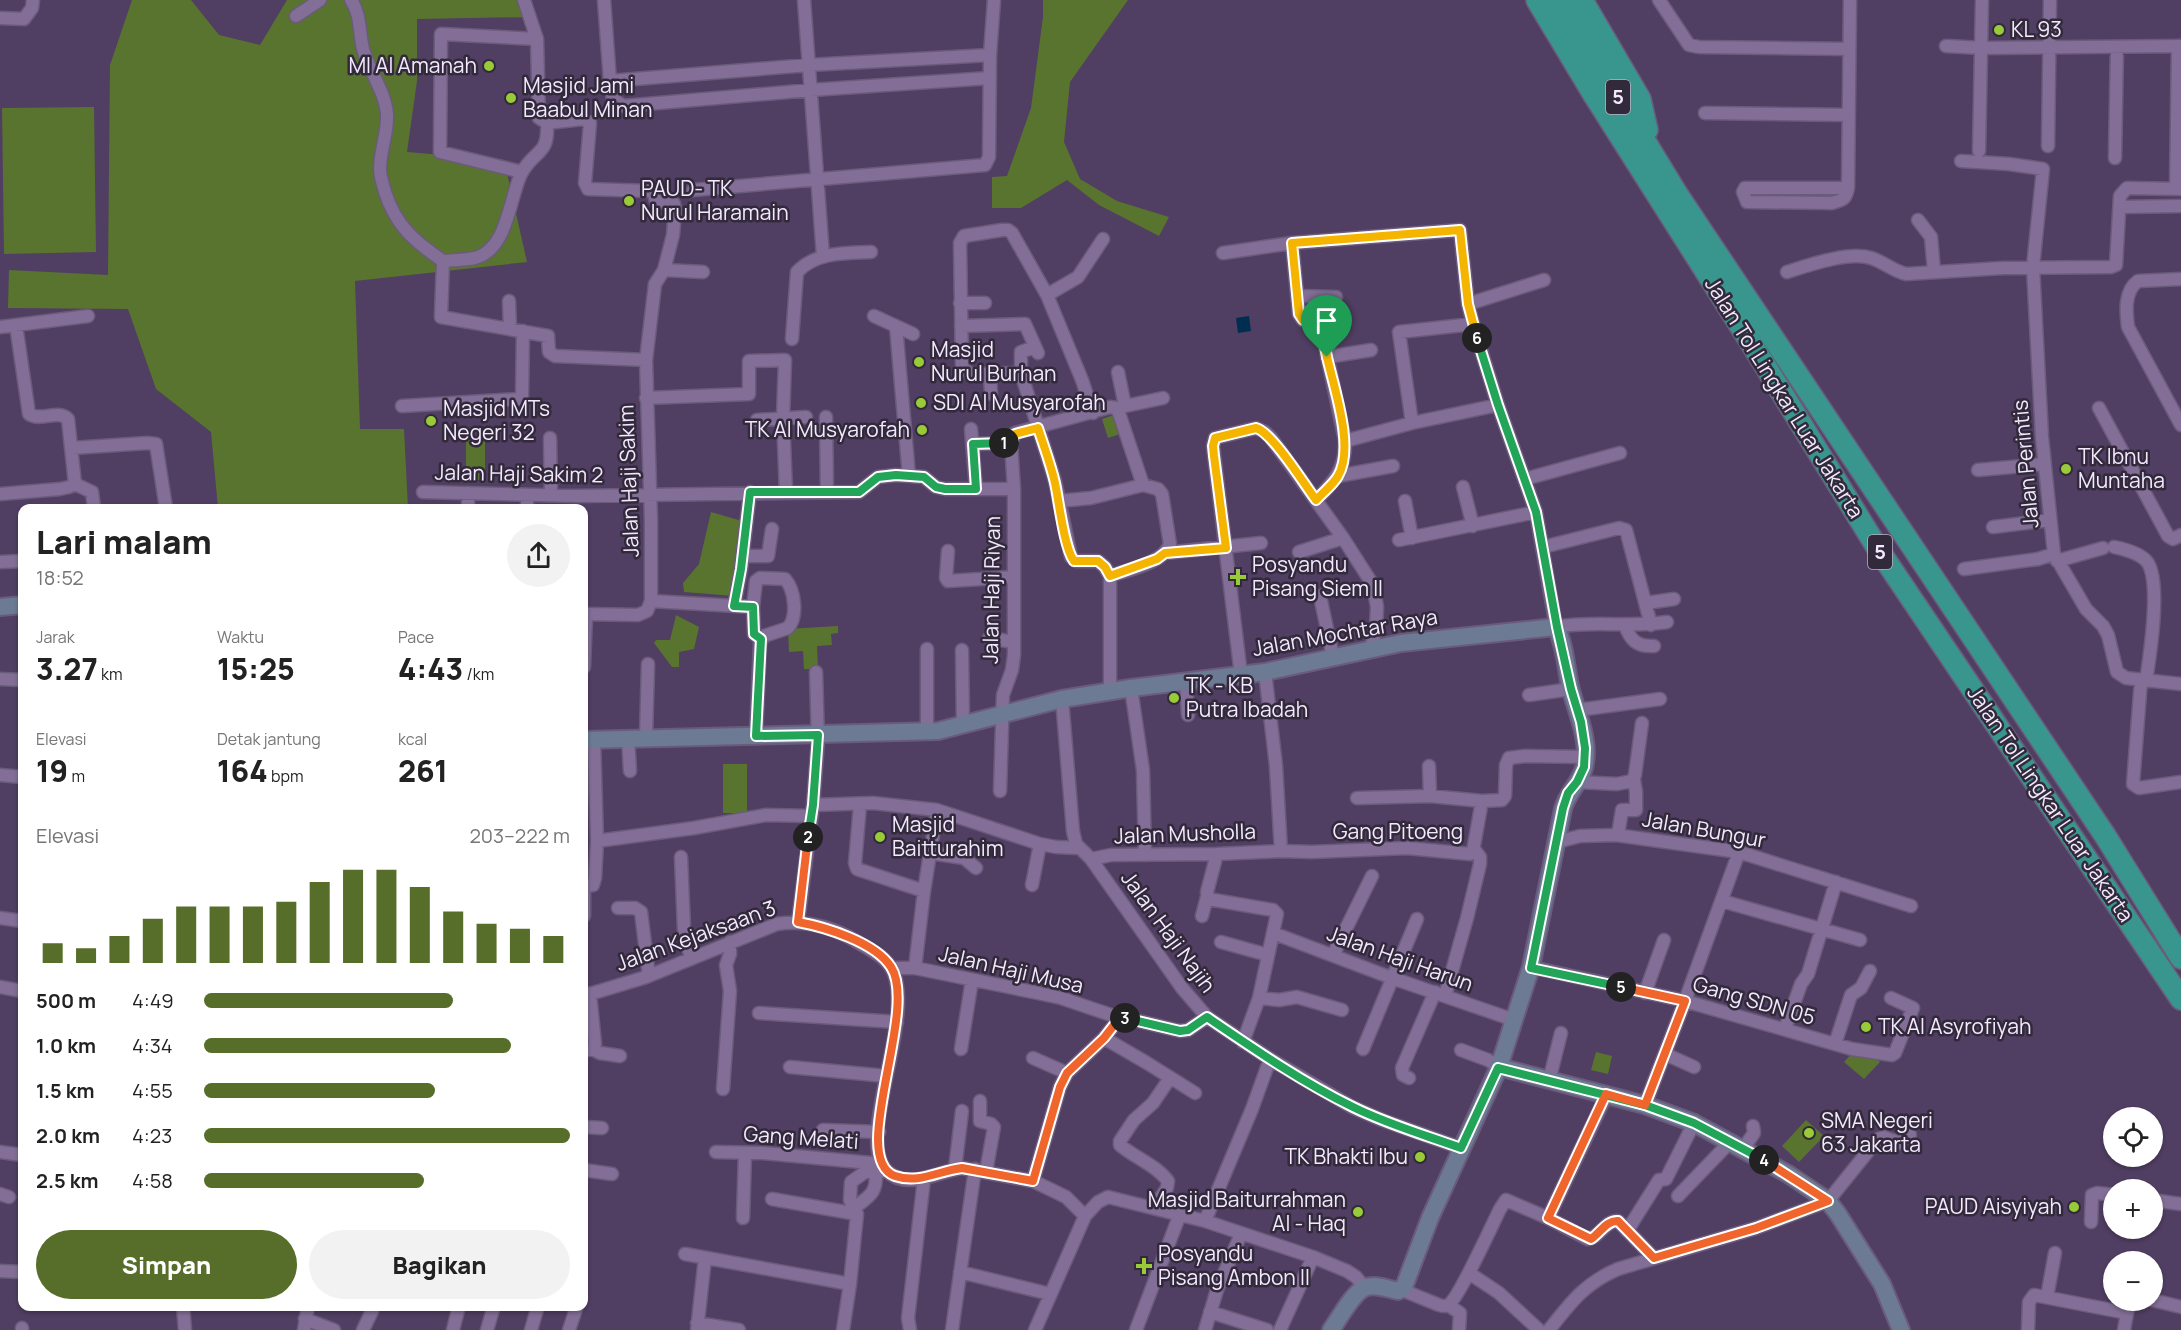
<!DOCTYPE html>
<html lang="id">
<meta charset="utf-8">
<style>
:root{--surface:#fff;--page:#f2f2f2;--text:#222;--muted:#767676;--accent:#576e2b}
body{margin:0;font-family:Manrope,sans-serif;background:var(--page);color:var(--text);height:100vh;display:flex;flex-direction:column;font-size:22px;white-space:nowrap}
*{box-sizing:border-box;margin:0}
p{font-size:20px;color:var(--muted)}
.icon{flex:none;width:33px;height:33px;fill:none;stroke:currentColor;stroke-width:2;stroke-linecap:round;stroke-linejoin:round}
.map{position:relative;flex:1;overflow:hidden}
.side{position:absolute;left:18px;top:504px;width:570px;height:807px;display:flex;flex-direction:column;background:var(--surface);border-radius:12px;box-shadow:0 2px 4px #0004}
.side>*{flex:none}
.tools{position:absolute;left:2103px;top:1107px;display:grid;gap:12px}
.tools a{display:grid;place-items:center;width:60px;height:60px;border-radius:50%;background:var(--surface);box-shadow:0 2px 4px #0004;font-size:30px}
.pin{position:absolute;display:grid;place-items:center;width:51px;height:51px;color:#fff;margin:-62px -26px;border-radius:50% 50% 50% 0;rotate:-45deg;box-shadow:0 0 6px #0007}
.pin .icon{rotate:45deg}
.km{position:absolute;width:30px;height:30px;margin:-15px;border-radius:50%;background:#222;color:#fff;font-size:16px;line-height:30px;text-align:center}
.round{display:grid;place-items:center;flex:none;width:63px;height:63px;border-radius:32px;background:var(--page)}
.head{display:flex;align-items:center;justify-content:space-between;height:102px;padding:0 18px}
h1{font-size:33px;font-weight:800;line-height:45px}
.metrics{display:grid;grid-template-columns:repeat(3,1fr);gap:9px;height:102px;padding:6px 18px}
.metrics div{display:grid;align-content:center}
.metrics b{font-size:30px;font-weight:800}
.metrics small{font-size:16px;font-weight:400}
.metrics p{font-size:16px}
.chart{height:168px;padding:12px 18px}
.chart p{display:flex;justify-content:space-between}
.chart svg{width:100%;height:108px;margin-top:6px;stroke:var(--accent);stroke-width:6}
.cta{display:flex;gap:12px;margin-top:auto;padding:12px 18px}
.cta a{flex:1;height:69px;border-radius:36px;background:var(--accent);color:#fff;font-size:24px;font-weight:800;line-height:69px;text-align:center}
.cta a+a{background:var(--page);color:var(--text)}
ul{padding:0 18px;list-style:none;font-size:20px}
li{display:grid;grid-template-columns:96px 72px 1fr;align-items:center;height:45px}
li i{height:15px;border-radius:8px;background:var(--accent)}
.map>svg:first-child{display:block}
</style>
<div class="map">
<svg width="2181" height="1330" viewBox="0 0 2181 1330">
<rect width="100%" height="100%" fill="#513e63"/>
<path fill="#59742e" d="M132,0h59l28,35 41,10 27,-45h242l2,17 -114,2v62l-10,71 97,8 23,102 -172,19 5,148h44l4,79h-190l-7,-76 -55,-43 -28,-80 -120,-1 1,-38 99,5 2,-210z
M1043,0h85l-58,82 -6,60 16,37 37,22 52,16 -10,19 -60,-31 -32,-25 -46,28h-29v-31l15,-1 24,-68 12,-91z
M94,107l2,145 -92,2 -2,-146z
M1114,415l6,19 -12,4 -6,-19z
M466,437h19v43h-19z
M711,512l38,11 -15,73 -50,-4 -1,-9 16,-19z
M676,615l23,12 -5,22 -15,3v15h-7l-18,-24 2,-3h14z
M838,626v7l-7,1 1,11 -15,1 1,23h-14l-1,-18 -14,1 -1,-23z
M723,764h24v49h-24z
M1860,1044l20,18 -16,17 -20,-17z
M1596,1052l16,4 -4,18 -17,-4z
M1806,1120l18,16 -25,26 -17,-16z"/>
<path fill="#002e51" d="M1249,316l2,15 -13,2 -2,-15z"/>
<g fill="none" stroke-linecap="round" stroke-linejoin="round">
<g stroke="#6b5b7b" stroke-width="15">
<path id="street" d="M351,0c10,14 8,33 12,49 6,22 22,42 24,65 1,19 -7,36 -7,55 0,8 3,15 5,23 11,34 29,49 58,69 10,-1 22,-1 32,-3 33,-9 34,-59 46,-84 13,-25 28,-17 26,-51
M524,0l13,39 2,79 8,5
M604,0l6,81 3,18 10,7 188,-16 179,-12
M804,0l19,256
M1659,0l30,45 10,2 150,2
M296,16l24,-16
M0,18l24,1 8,-11 1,-8
M1946,46l36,2 199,-2
M610,81l199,-16 181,-10
M1705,113l144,2
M547,123l36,-4 7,4 -5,60 3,6 62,2 4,3 2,7 18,3 1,6 -2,25 -9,35 -9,14 -9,76 5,160v81l-4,10 -9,4 -54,-1
M2048,146l2,-146
M1979,151l3,-151
M2115,158l2,-111
M1961,161l48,3 34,5 -10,98 9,170 12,117 32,55 17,17 5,9 9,37 9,6 55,6
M522,172l-82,-20 1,-118 96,5
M1848,188h-103l-2,4 4,10 85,1c11,-3 14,-4 16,-15l2,-188
M2176,189l2,-143
M693,190l292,-25 4,-8 1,-102 4,-55
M2120,207l61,-1
M1918,220l13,17 3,34
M1292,243l7,71 4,6 17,2 25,119c1,27 -11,41 -29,59
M1223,253l69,-10 168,-13 8,74 5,20 25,81 38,107 20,115c37,-7 75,1 111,-5
M443,261l-2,56 107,19 1,16 6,4 91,4
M664,270l39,2
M1787,272c22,-7 62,-21 84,-14 13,4 22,13 35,16l97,-6 108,-1 5,-2 4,-69 7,-8 54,1
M2181,279l-43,2c-14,10 -12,31 -10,46l53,98
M1047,295l31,-18 25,-38
M1297,296l39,1
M509,301l1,28
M960,303h25
M1468,304l76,-24
M874,316l39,18
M896,326l13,150
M961,326l64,-2 13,29
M0,327l88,-11
M792,339l5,-67c19,-20 47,-19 74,-20
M1035,347l-14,5v21l34,108 16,76 5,4h22l7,6 5,9v115
M1327,357l44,-7
M990,372l1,22
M1118,372l7,34
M1021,373l-51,1 -8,-7 -2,-124 4,-7 38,-6h6l4,3 35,62 35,85 11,33
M646,398l103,-4v-33l36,-1 -2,58 3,74
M402,406l118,-7 2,-2 1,-66
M1116,408l47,-10
M2099,408l69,128 5,3 8,-4
M826,417l1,75
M757,420l49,-3
M1412,423l-13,-91 74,-8
M971,429l5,60
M550,438l1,57
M1345,441l67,-18 86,-18
M973,444l38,-1
M72,448l75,-5 9,1 10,64
M1978,470l66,-6
M1338,476l55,-10
M1525,479l95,-26
M75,484l17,8 2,16
M1463,487l10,39
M423,492l153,4 283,-4 19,-15 18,-2 28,2 12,10 9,2h69
M468,493v15
M0,494l60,-5 9,-2 6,-3 -7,-65c-11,-10 -27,3 -39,-5l-13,-89
M1059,501l32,-3 52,-13
M1405,501l7,37
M527,508v-13
M1993,527l57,-7
M1399,540l137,-28
M1543,547l76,-19 7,2 25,95
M2114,547c10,2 28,7 34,16 13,22 2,92 -2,118
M948,551l-2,27 2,3 66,-4
M1299,552l44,-14
M1165,553l96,-10
M742,556h26l4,-27
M2057,561l46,-13
M0,562l22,-1
M1964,569l74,-10 16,-5
M1320,596l13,61
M651,601l102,6
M1646,603l28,-4
M734,606l7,-37 9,-77
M1625,625c5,15 12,22 29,21
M989,638l25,4
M962,650l1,74
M584,667l2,-53
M1265,672l11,94 5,85
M1241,675l-28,-229 2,-8 41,-10 9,4 6,6 72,100 30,47 4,22 -1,21 -5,21
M0,679l22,1
M2141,680l-8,104 6,4 42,-6
M1186,681l2,34
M1131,688l12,82 2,85
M1529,695l42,-6
M1062,699l11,132 3,13 15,15 91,129 25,29 63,42 82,48 30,13 79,28
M1578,710l82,-11
M927,732v-83
M756,736l4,-93 4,-7 24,-8c10,-11 7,-38 -3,-49l-25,-1 -4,3 -3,26 1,27 7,5
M628,738l2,33
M646,738l2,-74
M1429,766l1,30
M0,775l22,2
M1577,782l40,2 15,-3 3,-6 7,-52
M1000,791l3,-96 9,-25 2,-15v-166l-3,-46 4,-10 95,-26 6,1 3,5 24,72 15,4 4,5 8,50c-6,19 -43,26 -60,32
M1357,798l73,-2 52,5
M813,805l60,-2 64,7 103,34 16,3 23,1
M860,805l-5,58 2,6 67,22
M1618,835l4,-25h14v-18l-2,-12
M597,841l97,-13 72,-13 45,1
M1557,842l23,-6 36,-1 123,17 172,54
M930,853l34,5 12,10
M1217,854l-10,38 1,7 65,11 4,4 -18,84 -16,44
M681,857l3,72 7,30
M1091,859l20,-4 106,-1 64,-3 31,1 95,-4 63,6 3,-3 9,-50 20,-1 3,-4 1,-31 3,-7 16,-2 60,1
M1032,885l8,-41
M584,887l9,-2 2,-7 2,-37 -3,-101
M584,892v24
M1722,901l138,39
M618,908h17l6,4 8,64
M1202,916l5,-19
M0,918l22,3
M798,922l15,-117 5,-65 -2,-68
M1273,933l119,45 122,42
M1221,942l47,13
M1333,955l39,-79
M1531,967l154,34 167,48 40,6 3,-2 18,-45 -22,-10
M892,968h23l118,24 28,6 59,20
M915,968l9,-77 13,-81
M0,987l22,4
M584,993l6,1 56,-17 131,-53c27,-4 55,3 79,17 12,8 29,15 36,28 25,48 -38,170 -5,202 20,20 53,0 75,-3l71,13 33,16 19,19
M1645,993l19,-53
M1445,996l22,-78 13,-54v-7l-6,-8
M1259,998l20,2 18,-3 45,13
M759,1013l138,9
M1785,1029l16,-45 7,-10 28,-92
M1104,1038l43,25 48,30
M1835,1044l16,-49 10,-7 9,-17
M592,1049l8,4 20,3
M961,1049l11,-69
M1363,1049l54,-130
M1461,1050l27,10 11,7
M584,1051l8,-2 3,-5 -5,-50
M1665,1054l29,13
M1033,1058l34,15
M790,1067l96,9
M1409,1078l-6,-3 -1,-7 33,-76
M1549,1081l12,-48
M723,1089l7,-98 -4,-26 4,-11v-12
M980,1101v20l11,3 3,3 -8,45
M1645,1105l40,-104 54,-149
M584,1127l18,1
M823,1130l56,2
M1743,1149l11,-16 -1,-7
M0,1152l22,3
M716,1152l47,1 119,11
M955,1169l7,-58
M584,1170l28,4
M1033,1181l27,-94 7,-14 37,-35 14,-18 8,-2 54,13 8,-1 19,-13
M0,1194l9,3
M1678,1196l52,-54
M772,1199l85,15
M2152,1200l29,4
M1155,1207l12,-19 1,-7c-12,-16 -33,-23 -48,-36v-4l14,-21 19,-17 17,-25
M854,1208c16,-12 23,-15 22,-36
M743,1218l2,-65
M1548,1218l59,-124
M1205,1221l47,-112 18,-50
M2091,1222l1,-27 5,-2 17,2
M1627,1231l32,-51 7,-1 28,-56
M685,1254l165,30 -7,46
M0,1271l22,1
M960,1272l90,22
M1469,1273l30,20 40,37
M850,1284l7,-70 -7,-14 1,-18 14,-10 21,-1
M1402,1290l37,15c3,1 6,2 9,0 10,-5 45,-82 52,-96l6,-9 42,18 40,21c12,-2 17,-19 30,-18l36,37
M2047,1297l8,-44
M2152,1300l29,7
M1448,1305l12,8 -1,17
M183,1306l2,24
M1210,1312l57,18
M2127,1313l4,-13
M305,1319l29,11
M697,1323l42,7
M22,1330v-2
M304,1330l4,-24
M363,1330l9,-19
M453,1330l6,-24
M487,1330l7,-24
M531,1330l7,-24
M569,1330l8,-24
M697,1330l8,-72
M910,1330l-2,-12 16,-139
M952,1330l23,-161
M1035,1330l50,-114 13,-14 10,-5 97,24 108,36 34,14 9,6 9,11
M1136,1330l44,-116
M1205,1330l12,-40 24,-56
M1280,1330l33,-73
M1549,1330c22,-28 36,-47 69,-61l138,-41 72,-27 50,-62 6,-2 16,6 10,-8
M2028,1330l1,-28 5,-7 93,18 -3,17"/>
</g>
<g stroke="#6b5b7b" stroke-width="20">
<path id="secondary" d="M0,607l22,-2
M584,740l354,-9 124,-32 69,-11 134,-16 136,-29 155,-16c9,18 10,40 14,59 6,26 21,54 14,82 -4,15 -17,25 -21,41l-32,158 -17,53 -15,47 -69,151 -26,69 -6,4c-10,-2 -24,-8 -34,-3 -12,6 -25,31 -33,42
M1499,1067l146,38 49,18 94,51 40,27 10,13 44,70 19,46"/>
</g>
<g stroke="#6b5b7b" stroke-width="24">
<path id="highway" d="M1537,0l57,95 159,251 125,203 303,450
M1559,0l118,194 429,643 75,121
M1582,0l58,99 7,31"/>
</g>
<use href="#street" stroke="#826e96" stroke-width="12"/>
<use href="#secondary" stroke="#6c7a94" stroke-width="16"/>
<use href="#highway" stroke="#38968e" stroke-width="21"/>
</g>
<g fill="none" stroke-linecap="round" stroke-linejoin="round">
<g stroke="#fff" stroke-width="12">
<path id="split-1" d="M1004,443h7l4,-9 23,-6c6,19 13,37 17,55 4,18 9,65 19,78h24l7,6 5,9 47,-17 8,-6 61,-5 -12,-92 -1,-10 2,-8 41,-10c16,4 48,56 60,72 7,-8 17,-15 22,-24 17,-28 -4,-88 -11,-119"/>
</g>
<g stroke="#fff" stroke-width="12">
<path id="split-2" d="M808,837l5,-32 5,-70 -62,1 5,-97 -7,-5 -1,-27 -19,-1 7,-37 9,-77h109l19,-15 18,-2 28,2 12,10 9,2h31l-3,-45 31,-1"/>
</g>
<g stroke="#fff" stroke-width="12">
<path id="split-3" d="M808,837l-10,85c27,5 77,20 93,45 28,43 -44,192 4,209 24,8 43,-5 67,-8l71,13 27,-94 7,-14 37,-35 14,-18 7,-2"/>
</g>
<g stroke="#fff" stroke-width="12">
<path id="split-4" d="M1125,1018l55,13 8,-1 19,-13c47,32 95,65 146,90 34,17 72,28 108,41l37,-80 147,37 49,18 70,37"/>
</g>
<g stroke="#fff" stroke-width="12">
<path id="split-5" d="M1621,987l64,14 -40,104 -39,-11 -58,124 43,21c9,-6 16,-19 27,-18l36,37 102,-30 72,-27 -64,-41"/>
</g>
<g stroke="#fff" stroke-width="12">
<path id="split-6" d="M1477,338l21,67 38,107 21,115 14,62 10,33 4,26 -1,19 -7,15 -9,11 -5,15 -32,160 90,19"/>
</g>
<g stroke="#fff" stroke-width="12">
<path id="split-7" d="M1327,357l-7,-35 -17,-2 -4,-6 -7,-71 168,-13 8,74 9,34"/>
</g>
<use href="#split-1" stroke="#f5b400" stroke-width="8"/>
<use href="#split-2" stroke="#22a559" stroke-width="8"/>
<use href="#split-3" stroke="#f0652b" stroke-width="8"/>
<use href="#split-4" stroke="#22a559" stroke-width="8"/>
<use href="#split-5" stroke="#f0652b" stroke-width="8"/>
<use href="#split-6" stroke="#22a559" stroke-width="8"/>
<use href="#split-7" stroke="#f5b400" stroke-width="8"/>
</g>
<g fill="#98cb37" stroke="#322a3a" stroke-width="2">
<circle cx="1999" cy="30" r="6"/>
<circle cx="489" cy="66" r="6"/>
<circle cx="511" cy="98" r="6"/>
<circle cx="629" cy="201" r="6"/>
<circle cx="919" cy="362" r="6"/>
<circle cx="921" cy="403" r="6"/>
<circle cx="431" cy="421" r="6"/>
<circle cx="922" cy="430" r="6"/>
<circle cx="2066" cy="469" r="6"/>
<path d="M1235 568h6v6h6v6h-6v6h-6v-6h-6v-6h6z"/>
<circle cx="1174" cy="698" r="6"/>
<circle cx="880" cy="837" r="6"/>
<circle cx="1866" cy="1027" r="6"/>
<circle cx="1809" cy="1133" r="6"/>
<circle cx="1420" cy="1157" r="6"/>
<circle cx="2074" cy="1207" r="6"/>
<circle cx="1358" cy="1212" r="6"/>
<path d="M1141 1257h6v6h6v6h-6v6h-6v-6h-6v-6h6z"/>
</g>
<g text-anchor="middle" stroke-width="5" stroke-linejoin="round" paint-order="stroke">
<g fill="#322a3a" stroke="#b9b0c4" stroke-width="1.5">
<rect x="1606" y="80" width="24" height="34" rx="4.5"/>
<rect x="1868" y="535" width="24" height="34" rx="4.5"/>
</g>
<g font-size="20" font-weight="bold" fill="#f3e9ff">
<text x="1618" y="104">5</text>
<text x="1880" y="559">5</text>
</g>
<g font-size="21" fill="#f3e9ff" stroke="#322a3a" text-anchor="start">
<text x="2011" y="37">KL 93</text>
<text x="477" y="73" text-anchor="end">MI Al Amanah</text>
<text x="523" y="93">Masjid Jami<tspan x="523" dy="24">Baabul Minan</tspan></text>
<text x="641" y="196">PAUD- TK<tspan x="641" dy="24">Nurul Haramain</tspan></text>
<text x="931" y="357">Masjid<tspan x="931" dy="24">Nurul Burhan</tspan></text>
<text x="933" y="410">SDI Al Musyarofah</text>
<text x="443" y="416">Masjid MTs<tspan x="443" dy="24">Negeri 32</tspan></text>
<text x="910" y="437" text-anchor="end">TK Al Musyarofah</text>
<text x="2078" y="464">TK Ibnu<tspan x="2078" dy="24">Muntaha</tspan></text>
<text x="1252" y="572">Posyandu<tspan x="1252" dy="24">Pisang Siem II</tspan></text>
<text x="1186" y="693">TK - KB<tspan x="1186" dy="24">Putra Ibadah</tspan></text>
<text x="892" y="832">Masjid<tspan x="892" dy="24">Baitturahim</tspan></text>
<text x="1878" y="1034">TK Al Asyrofiyah</text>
<text x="1821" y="1128">SMA Negeri<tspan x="1821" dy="24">63 Jakarta</tspan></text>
<text x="1408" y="1164" text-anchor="end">TK Bhakti Ibu</text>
<text x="1346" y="1207" text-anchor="end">Masjid Baiturrahman<tspan x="1346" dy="24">Al - Haq</tspan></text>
<text x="2062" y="1214" text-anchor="end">PAUD Aisyiyah</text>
<text x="1158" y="1261">Posyandu<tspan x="1158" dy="24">Pisang Ambon II</tspan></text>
</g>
<g font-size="21" fill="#f3e9ff" stroke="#322a3a">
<text transform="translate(1784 398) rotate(58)" y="7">Jalan Tol Lingkar Luar Jakarta</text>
<text transform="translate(2026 464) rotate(-95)" y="7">Jalan Perintis</text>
<text transform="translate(519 474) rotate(1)" y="7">Jalan Haji Sakim 2</text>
<text transform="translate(629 481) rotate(-92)" y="7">Jalan Haji Sakim</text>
<text transform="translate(992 590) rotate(-89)" y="7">Jalan Haji Riyan</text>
<text transform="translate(1345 633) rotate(-10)" y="7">Jalan Mochtar Raya</text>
<text transform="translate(2050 804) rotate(56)" y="7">Jalan Tol Lingkar Luar Jakarta</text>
<text transform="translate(1704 830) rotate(10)" y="7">Jalan Bungur</text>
<text x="1398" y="839">Gang Pitoeng</text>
<text transform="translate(1185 834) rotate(-2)" y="7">Jalan Musholla</text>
<text transform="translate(1168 932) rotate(54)" y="7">Jalan Haji Najih</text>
<text transform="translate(696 936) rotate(-20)" y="7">Jalan Kejaksaan 3</text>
<text transform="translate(1400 959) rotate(20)" y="7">Jalan Haji Harun</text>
<text transform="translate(1011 970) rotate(13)" y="7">Jalan Haji Musa</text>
<text transform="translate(1754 1001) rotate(16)" y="7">Gang SDN 05</text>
<text transform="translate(801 1138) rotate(4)" y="7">Gang Melati</text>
</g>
</g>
</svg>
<div class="tools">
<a><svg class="icon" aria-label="locate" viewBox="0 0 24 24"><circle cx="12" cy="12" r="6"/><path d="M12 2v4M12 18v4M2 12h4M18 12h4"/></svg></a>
<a>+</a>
<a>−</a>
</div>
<div class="pin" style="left:1327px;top:357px;background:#1e9e55"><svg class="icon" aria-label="arrive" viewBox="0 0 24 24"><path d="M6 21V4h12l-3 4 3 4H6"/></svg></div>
<b class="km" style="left:1004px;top:443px">1</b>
<b class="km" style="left:808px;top:837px">2</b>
<b class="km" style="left:1125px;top:1018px">3</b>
<b class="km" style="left:1764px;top:1160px">4</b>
<b class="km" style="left:1621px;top:987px">5</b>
<b class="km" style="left:1477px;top:338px">6</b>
<section class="side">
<div class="head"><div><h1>Lari malam</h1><p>18:52</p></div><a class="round"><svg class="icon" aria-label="share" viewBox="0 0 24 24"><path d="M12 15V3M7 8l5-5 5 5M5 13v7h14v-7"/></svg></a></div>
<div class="metrics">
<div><p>Jarak</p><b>3.27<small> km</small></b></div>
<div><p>Waktu</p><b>15:25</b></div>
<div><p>Pace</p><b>4:43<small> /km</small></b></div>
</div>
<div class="metrics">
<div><p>Elevasi</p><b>19<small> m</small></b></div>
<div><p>Detak jantung</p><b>164<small> bpm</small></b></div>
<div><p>kcal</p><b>261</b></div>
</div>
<div class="chart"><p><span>Elevasi</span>203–222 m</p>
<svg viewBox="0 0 160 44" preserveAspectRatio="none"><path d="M5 44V36M15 44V38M25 44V33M35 44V26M45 44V21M55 44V21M65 44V21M75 44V19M85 44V11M95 44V6M105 44V6M115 44V13M125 44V23M135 44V28M145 44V30M155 44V33"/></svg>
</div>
<ul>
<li><b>500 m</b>4:49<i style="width:68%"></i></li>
<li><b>1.0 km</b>4:34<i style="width:84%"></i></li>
<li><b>1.5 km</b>4:55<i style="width:63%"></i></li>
<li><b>2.0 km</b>4:23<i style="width:100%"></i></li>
<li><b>2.5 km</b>4:58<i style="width:60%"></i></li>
</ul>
<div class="cta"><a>Simpan</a><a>Bagikan</a></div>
</section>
</div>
